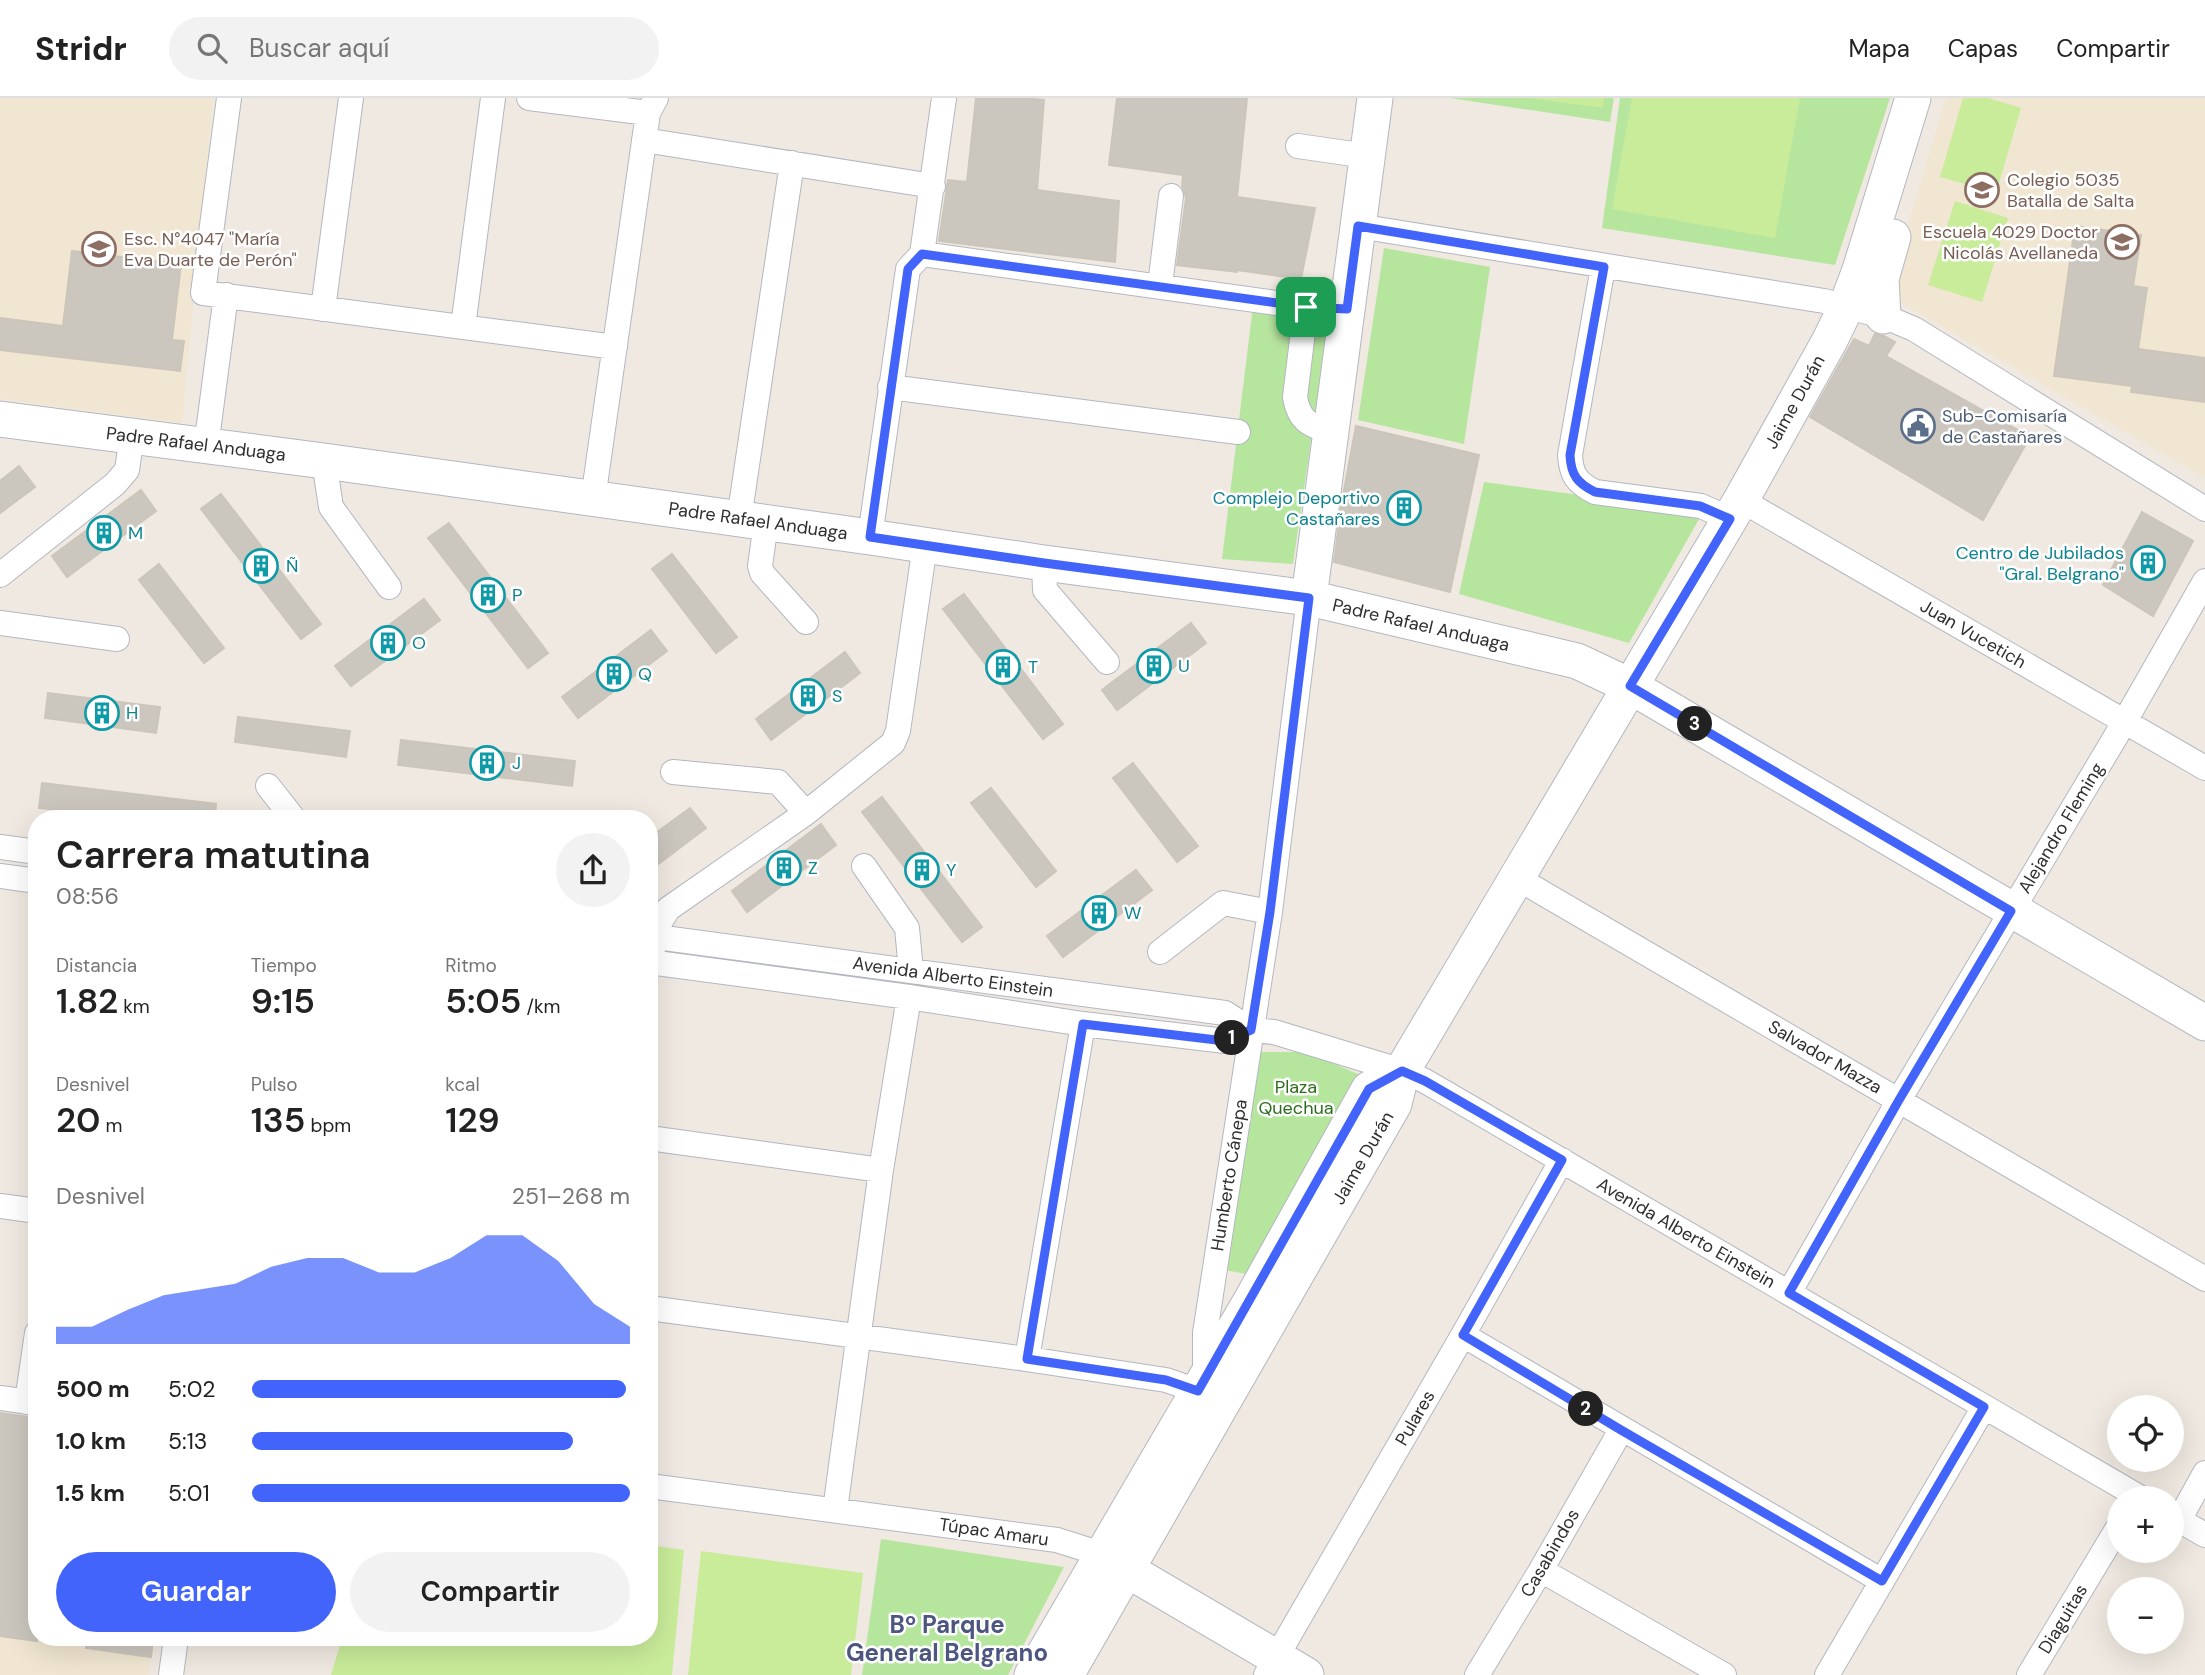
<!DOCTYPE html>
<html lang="es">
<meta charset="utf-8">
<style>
:root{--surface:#fff;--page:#f2f2f2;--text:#222;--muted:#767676;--line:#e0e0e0;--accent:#4264fb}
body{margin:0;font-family:"DM Sans",sans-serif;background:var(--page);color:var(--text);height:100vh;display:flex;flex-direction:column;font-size:26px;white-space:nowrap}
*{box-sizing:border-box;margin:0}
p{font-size:23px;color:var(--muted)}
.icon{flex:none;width:38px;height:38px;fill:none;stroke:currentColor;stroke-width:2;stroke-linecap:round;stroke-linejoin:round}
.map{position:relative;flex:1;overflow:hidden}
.sheet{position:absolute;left:28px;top:712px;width:630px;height:836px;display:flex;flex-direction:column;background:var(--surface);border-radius:28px;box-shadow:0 7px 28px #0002}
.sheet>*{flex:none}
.buttons{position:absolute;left:2107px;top:1297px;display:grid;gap:14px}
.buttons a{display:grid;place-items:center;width:77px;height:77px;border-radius:50%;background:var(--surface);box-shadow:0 7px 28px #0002;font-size:35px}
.pin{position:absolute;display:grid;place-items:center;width:60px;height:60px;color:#fff;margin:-30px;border-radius:14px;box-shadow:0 4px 10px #0006}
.km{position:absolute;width:35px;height:35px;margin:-18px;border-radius:50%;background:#222;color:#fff;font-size:19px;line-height:35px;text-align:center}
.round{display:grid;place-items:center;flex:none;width:74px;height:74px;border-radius:37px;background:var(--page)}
.summary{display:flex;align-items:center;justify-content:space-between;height:119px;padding:0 28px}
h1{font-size:38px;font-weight:600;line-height:52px}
.metrics{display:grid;grid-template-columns:repeat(3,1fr);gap:10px;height:119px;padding:7px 28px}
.metrics div{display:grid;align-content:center}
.metrics b{font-size:35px;font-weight:600}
.metrics small{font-size:19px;font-weight:400}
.metrics p{font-size:19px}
.chart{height:196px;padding:14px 28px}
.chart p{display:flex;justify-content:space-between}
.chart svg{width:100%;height:126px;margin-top:7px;fill:var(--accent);opacity:.7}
.action{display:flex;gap:14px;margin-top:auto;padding:14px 28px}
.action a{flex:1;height:80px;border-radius:42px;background:var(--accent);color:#fff;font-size:28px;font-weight:600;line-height:80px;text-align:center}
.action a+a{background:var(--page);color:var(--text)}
ul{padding:0 28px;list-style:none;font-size:23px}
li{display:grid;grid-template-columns:112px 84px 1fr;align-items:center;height:52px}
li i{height:18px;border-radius:9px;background:var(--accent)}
header{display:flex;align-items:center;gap:42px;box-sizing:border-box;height:98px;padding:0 35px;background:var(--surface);border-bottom:2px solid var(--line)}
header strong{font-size:33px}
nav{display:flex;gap:38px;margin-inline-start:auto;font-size:24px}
.search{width:490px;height:63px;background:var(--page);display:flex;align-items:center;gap:18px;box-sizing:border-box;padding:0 24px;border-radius:38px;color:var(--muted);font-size:26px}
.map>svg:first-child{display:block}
</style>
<header>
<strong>Stridr</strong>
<div class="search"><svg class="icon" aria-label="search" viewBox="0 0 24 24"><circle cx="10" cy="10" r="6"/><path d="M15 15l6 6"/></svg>Buscar aquí</div>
<nav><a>Mapa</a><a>Capas</a><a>Compartir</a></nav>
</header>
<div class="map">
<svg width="2205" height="1577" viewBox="0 0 2205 1577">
<rect width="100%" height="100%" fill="#efe9e1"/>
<path fill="#f0e6d1" d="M0,0h213l-31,325 -182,-24z
M1946,0h259v380l-307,-177 -8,-18z
M0,1538l151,21 -3,18h-148z"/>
<path fill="#b6e59e" d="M1450,0h164l-4,24z
M1620,0h270l-55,167 -233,-37z
M1384,150l106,19 -26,177 -106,-24z
M1253,208l76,11 -36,247 -71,-5z
M1484,384l219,30 -74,131 -170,-49z
M1257,954h50l53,23 -114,199 -21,-4z
M881,1441l183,28 -56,108h-146z"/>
<path fill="#c9ec9a" d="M1529,0h75l-1,10z
M1632,0h168l-25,140 -163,-29z
M1963,0h25l33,10 -25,85 -56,-16z
M1955,103l53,17 -26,84 -54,-17z
M649,1447l35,5 -12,125h-341l11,-37h307z
M701,1453l162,22 -12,102h-163z"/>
<path fill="#cbc7bf" stroke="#cbc5ba" stroke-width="2" d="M976,0h46l22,2 -7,90 82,11 -4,61 -176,-21 9,-61 19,2z
M1117,0h130l-10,99 78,11 -14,71 -64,-9v2l-60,-7 9,-67 -4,-12 1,-11 -74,-10z
M2075,128l66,9 -8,51 14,2 -9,61 67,9v44l-74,-10 1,-6 -78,-10z
M72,153l109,13 -9,76 12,1 -4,30 -180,-21v-32l63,8z
M1875,236l9,2 11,6 -9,14 144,81 -47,83 -173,-103 44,-78 15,7z
M1356,328l123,29 -29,137 -116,-30 8,-61z
M19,368l16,21 -35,26v-32z
M141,392l15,21 -89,66 -15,-21z
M221,396l100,130 -20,15 -100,-130z
M2142,414l51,29 -40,75 -50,-31z
M449,425l99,130 -20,15 -100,-130z
M672,456l65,83 -21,16 -64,-84z
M159,466l65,84 -20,15 -65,-83z
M964,496l99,130 -20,15 -100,-130z
M424,501l16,21 -89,66 -16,-20z
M1191,525l15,20 -89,67 -15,-20z
M651,532l16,21 -89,67 -16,-21z
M845,554l15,21 -89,67 -15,-21z
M48,595l112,14 -4,26 -111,-15z
M238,619l112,14 -4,26 -111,-15z
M401,642l174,21 -3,25 -174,-21z
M1133,665l65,83 -21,16 -64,-84z
M42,685l174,21 -1,15h-84l-92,-11z
M991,690l65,83 -20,16 -65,-84z
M882,699l100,130 -20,15 -100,-130z
M690,710l16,20 -57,43v-33z
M821,726l15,21 -89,67 -15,-21z
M1136,772l16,20 -89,67 -16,-21z
M0,1315l37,5v223l-37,-5z
M87,1540h66l-2,19 -65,-9z"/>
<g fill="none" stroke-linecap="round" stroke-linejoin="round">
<g stroke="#b4b7c1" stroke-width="26">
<path id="street" d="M229,0l-26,195 412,54
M529,0l119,15
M644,42l289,46
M1298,48l69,10
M1358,128l466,75 59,15 31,13 291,180
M922,156l384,53 41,2
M1603,169l-33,188c1,20 7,28 25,37l106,14 29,13
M1160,187l11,-89
M1306,209l-11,90c4,24 14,28 36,35
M323,211l28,-211
M463,229l30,-229
M890,289l348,45
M206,349l20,-152
M324,363l7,46 58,80
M593,401l55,-386 8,-15
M1741,402l464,268
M739,421l53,-356
M766,425l-6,43 2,7 44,49
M870,439l38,-268 14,-15 22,-156
M1044,465l1,27 62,72
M0,477l115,-91 12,-14 5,-34
M0,525l117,16
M673,674l105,10 28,31
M268,688l26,33
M0,749l37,5
M864,768l43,62 4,43
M0,778l37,5
M1517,780l688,401
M649,838l576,77 26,17
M1160,854l63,-49 47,9
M652,855l7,-29 9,-15 138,-96 87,-70 5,-12 27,-186
M649,864l260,35 174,27 142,17 26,-11 23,2 128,39 23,10 716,417
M649,1040l232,32
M0,1108l37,5
M1789,1195l110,-193 226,-379 80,-140
M649,1210l378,51 139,21 32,11
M1463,1237l419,246
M1027,1261l56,-335
M1205,1280v-45l65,-421 39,-314
M0,1300l37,5
M27,1304l10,-69
M649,1388l408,54 44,14
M835,1412l46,-340 28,-173
M2172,1418l33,19
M2179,1422l26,-47
M1541,1472l183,105
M171,1577l5,-37
M1266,1577l197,-340 99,-175
M1477,1577l64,-105 80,-140
M1827,1577l157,-268
M2029,1577l90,-149"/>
</g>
<g stroke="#b4b7c1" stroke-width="37">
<path id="secondary" d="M1883,218l-2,-37 12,-42
M0,321l324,42 546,76 174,26 265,35 268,63 53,25 575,337
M1309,500l66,-500
M1107,1460l199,117
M1032,1577l220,-376 117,-210 33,-18
M1066,1577l328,-571 8,-33 339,-571 89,-160 16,-33 14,-37 53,-172"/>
</g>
<use href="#street" stroke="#fff" stroke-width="24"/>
<use href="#secondary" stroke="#fff" stroke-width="35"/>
</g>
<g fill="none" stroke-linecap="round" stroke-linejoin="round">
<g stroke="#fff" stroke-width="14">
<path id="route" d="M1358,128l246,41 -34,188c1,20 7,28 25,37l105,14 30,13 -100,167 381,225 -112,189 -110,193 195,114 -102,174 -261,-151 -158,-95 99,-175 -137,-79 -23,-10 -33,18 -171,302 -32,-11 -139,-21 56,-335 142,17 26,-11 19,-118 39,-314 -265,-35 -174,-26 38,-268 14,-15 384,53 41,2z"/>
</g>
<use href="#route" stroke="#4264fb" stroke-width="9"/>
</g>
<defs>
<g id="school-ring" transform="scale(1.75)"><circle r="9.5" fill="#fff" stroke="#8d6e63" stroke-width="1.5"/><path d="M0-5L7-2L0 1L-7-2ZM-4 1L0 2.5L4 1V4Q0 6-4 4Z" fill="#8d6e63"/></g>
<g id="civic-ring" transform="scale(1.75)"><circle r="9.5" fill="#fff" stroke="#5c6f8a" stroke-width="1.5"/><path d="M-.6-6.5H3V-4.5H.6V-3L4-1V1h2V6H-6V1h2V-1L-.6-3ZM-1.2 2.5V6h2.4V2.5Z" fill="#5c6f8a"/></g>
<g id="building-ring" transform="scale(1.75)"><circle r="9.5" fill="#fff" stroke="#0f9aa8" stroke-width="1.5"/><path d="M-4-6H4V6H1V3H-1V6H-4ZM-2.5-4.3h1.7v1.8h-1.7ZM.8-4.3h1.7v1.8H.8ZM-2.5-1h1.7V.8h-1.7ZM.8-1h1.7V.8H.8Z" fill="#0f9aa8"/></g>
</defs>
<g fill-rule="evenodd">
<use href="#school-ring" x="1982" y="92"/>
<use href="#school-ring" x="2122" y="144"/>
<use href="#school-ring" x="99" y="151"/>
<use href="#civic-ring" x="1918" y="328"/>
<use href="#building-ring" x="1404" y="410"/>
<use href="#building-ring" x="104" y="435"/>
<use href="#building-ring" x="2148" y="465"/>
<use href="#building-ring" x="261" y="468"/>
<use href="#building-ring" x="488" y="497"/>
<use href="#building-ring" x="388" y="545"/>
<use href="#building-ring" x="1154" y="568"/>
<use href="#building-ring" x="1003" y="569"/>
<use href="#building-ring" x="614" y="576"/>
<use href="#building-ring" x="808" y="598"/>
<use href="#building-ring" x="102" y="615"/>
<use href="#building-ring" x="487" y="665"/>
<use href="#building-ring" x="784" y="770"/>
<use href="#building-ring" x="922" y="772"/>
<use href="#building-ring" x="1099" y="815"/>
</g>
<g text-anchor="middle" stroke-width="5" stroke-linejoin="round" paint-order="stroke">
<g font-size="18" fill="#785e54" stroke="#fff" text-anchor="start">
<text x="2007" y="88">Colegio 5035<tspan x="2007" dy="21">Batalla de Salta</tspan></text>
<text x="2098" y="140" text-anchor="end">Escuela 4029 Doctor<tspan x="2098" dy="21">Nicolás Avellaneda</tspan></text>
<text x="124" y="147">Esc. N°4047 "María<tspan x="124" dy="21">Eva Duarte de Perón"</tspan></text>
</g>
<g font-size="18" fill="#2e2e2e" stroke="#fff">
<text transform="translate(1795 304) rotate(-61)" y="6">Jaime Durán</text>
<text transform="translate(196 346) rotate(7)" y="6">Padre Rafael Anduaga</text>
<text transform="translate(758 423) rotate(8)" y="6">Padre Rafael Anduaga</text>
<text transform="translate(1421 527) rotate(13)" y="6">Padre Rafael Anduaga</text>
<text transform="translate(1973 536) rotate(30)" y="6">Juan Vucetich</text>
<text transform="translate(2061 730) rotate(-59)" y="6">Alejandro Fleming</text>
<text transform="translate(953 879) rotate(8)" y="6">Avenida Alberto Einstein</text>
<text transform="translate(1825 959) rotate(30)" y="6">Salvador Mazza</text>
<text transform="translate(1363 1060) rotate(-60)" y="6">Jaime Durán</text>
<text transform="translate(1229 1077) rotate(-81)" y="6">Humberto Cánepa</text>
<text transform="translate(1686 1135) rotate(30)" y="6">Avenida Alberto Einstein</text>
<text transform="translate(1415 1320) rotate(-60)" y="6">Pulares</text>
<text transform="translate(994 1434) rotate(8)" y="6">Túpac Amaru</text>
<text transform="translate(1550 1455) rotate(-60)" y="6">Casabindos</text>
<text transform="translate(2063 1521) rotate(-59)" y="6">Diaguitas</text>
</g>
<g font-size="18" fill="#4e5e75" stroke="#fff" text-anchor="start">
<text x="1942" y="324">Sub-Comisaría<tspan x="1942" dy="21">de Castañares</tspan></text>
</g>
<g font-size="18" fill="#0d838f" stroke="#fff" text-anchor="start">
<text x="1380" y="406" text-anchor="end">Complejo Deportivo<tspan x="1380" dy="21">Castañares</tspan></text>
<text x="128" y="441">M</text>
<text x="2124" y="461" text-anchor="end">Centro de Jubilados<tspan x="2124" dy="21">"Gral. Belgrano"</tspan></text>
<text x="286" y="474">Ñ</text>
<text x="512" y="503">P</text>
<text x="412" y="551">O</text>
<text x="1178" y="574">U</text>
<text x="1028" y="575">T</text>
<text x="638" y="582">Q</text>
<text x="832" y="604">S</text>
<text x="126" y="621">H</text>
<text x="512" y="671">J</text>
<text x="808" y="776">Z</text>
<text x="946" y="778">Y</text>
<text x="1124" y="821">W</text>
</g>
<g font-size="18" fill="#2c6e1b" stroke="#fff">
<text x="1296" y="995">Plaza<tspan x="1296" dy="21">Quechua</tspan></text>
</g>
<g font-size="24" font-weight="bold" fill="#4d5680" stroke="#fff">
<text x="947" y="1535">Bº Parque<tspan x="947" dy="28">General Belgrano</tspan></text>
</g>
</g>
</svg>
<div class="buttons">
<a><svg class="icon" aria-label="locate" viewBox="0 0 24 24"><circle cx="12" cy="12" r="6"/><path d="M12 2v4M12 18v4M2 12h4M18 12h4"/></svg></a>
<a>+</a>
<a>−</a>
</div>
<div class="pin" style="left:1306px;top:209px;background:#1e9e55"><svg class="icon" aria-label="arrive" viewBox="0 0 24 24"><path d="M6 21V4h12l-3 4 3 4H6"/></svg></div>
<b class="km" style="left:1232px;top:940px">1</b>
<b class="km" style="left:1586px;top:1311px">2</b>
<b class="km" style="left:1695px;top:626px">3</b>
<section class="sheet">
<div class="summary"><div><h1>Carrera matutina</h1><p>08:56</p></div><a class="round"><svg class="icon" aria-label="share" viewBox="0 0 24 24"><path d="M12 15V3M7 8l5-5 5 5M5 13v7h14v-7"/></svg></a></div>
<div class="metrics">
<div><p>Distancia</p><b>1.82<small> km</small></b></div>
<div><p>Tiempo</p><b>9:15</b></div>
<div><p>Ritmo</p><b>5:05<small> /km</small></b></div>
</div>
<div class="metrics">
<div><p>Desnivel</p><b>20<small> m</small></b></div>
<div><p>Pulso</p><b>135<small> bpm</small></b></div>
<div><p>kcal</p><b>129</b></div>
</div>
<div class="chart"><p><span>Desnivel</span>251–268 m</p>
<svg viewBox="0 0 160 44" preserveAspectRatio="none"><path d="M0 44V38L10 38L20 32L30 27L40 25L50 23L60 17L70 14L80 14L90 19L100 19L110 14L120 6L130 6L140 15L150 30L160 38V44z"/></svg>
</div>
<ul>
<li><b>500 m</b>5:02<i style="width:99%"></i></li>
<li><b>1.0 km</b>5:13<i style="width:85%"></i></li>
<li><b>1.5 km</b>5:01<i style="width:100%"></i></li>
</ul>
<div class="action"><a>Guardar</a><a>Compartir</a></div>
</section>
</div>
